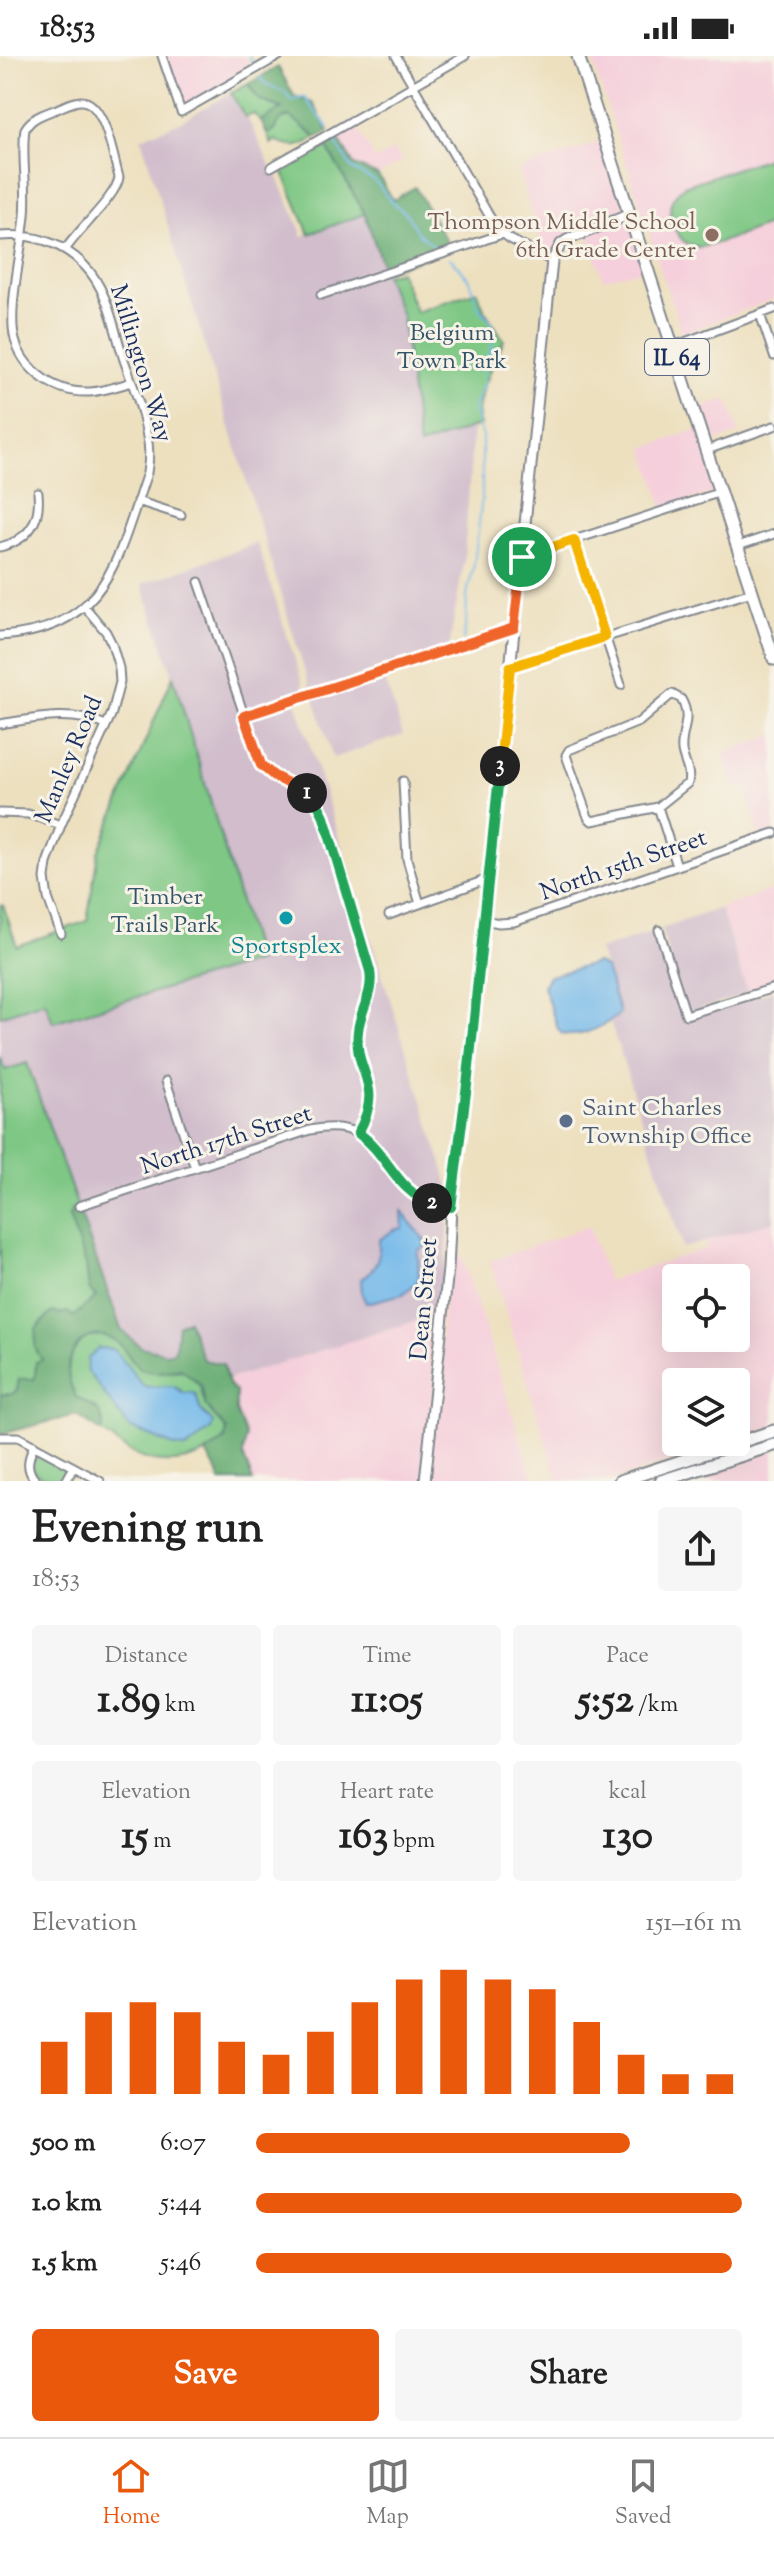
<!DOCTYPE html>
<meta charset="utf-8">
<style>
:root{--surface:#fff;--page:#f6f6f6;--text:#222;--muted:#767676;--line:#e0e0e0;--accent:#ea580c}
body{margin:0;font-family:"Sorts Mill Goudy",serif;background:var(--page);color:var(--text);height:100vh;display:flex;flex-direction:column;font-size:30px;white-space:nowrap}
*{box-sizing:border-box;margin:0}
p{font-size:26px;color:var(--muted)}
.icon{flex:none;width:44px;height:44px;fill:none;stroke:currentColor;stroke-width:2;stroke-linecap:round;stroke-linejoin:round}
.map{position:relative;height:1425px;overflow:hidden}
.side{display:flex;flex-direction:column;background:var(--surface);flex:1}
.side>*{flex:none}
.fabs{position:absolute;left:662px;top:1208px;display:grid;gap:16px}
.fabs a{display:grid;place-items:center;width:88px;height:88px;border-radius:8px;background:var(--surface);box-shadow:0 8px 32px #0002;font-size:40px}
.pin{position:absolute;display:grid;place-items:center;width:68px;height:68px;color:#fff;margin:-34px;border:4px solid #fff;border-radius:50%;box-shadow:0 2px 8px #0007}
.km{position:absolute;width:40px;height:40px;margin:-20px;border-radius:50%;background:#222;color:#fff;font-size:22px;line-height:40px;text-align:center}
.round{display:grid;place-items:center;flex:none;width:84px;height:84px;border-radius:8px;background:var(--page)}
.headline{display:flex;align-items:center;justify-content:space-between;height:136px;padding:0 32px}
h1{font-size:44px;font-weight:800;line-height:60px}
.figures{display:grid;grid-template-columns:repeat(3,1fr);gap:12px;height:136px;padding:8px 32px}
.figures div{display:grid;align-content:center;border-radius:8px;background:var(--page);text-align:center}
.figures b{font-size:40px;font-weight:800}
.figures small{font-size:22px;font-weight:400}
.figures p{font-size:22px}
.chart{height:224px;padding:16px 32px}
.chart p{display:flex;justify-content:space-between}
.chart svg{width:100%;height:144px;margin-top:8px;stroke:var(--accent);stroke-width:6}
.cta{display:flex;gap:16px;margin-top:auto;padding:16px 32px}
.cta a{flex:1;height:92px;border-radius:8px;background:var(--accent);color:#fff;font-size:32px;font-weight:800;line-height:92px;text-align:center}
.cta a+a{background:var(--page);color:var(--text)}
ul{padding:0 32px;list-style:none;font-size:26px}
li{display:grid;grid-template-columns:128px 96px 1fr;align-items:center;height:60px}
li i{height:20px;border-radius:10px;background:var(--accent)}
.status{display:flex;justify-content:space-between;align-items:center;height:56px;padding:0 40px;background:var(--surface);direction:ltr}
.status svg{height:22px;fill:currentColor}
.tabs{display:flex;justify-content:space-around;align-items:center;height:112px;border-top:2px solid var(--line);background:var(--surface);font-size:22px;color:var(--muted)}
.tabs a{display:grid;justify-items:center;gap:4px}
.tabs .selected{color:var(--accent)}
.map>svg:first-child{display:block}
</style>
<div class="status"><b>18:53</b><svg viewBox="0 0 49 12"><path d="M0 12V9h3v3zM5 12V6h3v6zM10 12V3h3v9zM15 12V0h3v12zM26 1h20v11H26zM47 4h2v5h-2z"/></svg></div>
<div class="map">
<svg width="774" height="1425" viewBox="0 0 774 1425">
<rect width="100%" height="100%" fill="#f7f3e8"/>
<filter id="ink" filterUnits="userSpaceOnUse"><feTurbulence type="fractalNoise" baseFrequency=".0125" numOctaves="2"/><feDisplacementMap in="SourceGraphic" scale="16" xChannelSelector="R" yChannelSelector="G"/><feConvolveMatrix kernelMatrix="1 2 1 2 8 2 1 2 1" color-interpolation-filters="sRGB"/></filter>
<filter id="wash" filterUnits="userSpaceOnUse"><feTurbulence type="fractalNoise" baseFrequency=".006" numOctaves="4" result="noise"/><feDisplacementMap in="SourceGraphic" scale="32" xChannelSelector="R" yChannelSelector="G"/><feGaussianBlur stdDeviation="1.8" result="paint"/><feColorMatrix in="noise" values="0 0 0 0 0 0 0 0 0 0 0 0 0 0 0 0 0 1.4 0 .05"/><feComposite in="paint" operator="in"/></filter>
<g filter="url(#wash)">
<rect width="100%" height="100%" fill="#ede0bf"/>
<path fill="#f5cfdb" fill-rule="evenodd" d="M163,0h82l7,13 -70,40z
M591,0h183v243l-92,35z
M353,65l23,39 19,-11 7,12 -24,14 -24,-10 -19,-32z
M603,85l23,74 -59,23 -16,21 -5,-2 -28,-87z
M627,161l18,52 -42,10 -15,-45z
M727,343l12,34 -22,8 -3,-3 -11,-31z
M699,373l20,62 -55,18 -20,-61z
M774,679v96l-14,5 -17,-51 -9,3 -11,-35z
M774,833v97l-26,8 -28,-86z
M770,1165h4v207l-38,12v-58h-60v60h55l-121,39h-52l-68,-220 99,-35 19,55 99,-33 -2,-7zM676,1222h60v60h-60z
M452,1169l82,256h-107z
M441,1257l-17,168h-202l-45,-86z
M774,1394v31h-95z"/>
<path fill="#d1bdcc" d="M231,37l20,32 23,48h2l27,63 62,-22 19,57 18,45 17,129 54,-18 -9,133 -15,88 -138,44 -170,-554 36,-15z
M257,487l49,151 -11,4 156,495 -10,120 -264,82 -33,1 -118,-333 -21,7 -5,-13v-41l45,-15 9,21 203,-62 -84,-284 -31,-92z
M383,617l20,62 -70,23 -20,-62z
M720,852l28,86 -61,19 -26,-84z
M656,875l28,88 90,-29v231l-91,27 -73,-227 11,-6 -22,-65z"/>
<path fill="#7ec784" stroke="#4c7b71" stroke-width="2" fill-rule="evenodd" d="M248,28l11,16 23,9 -21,12 -7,-7 -9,3 -14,-24z
M290,60l27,22c-16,8 -25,13 -41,2l-5,4 -4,-10 9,-5c1,-8 6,-11 14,-13z
M324,86l41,72 -56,20 -27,-64 -1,-5z
M774,100v67c-15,5 -60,23 -73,24 -18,0 -26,-14 -30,-29 -3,-15 2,-22 13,-32z
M400,215l16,41 61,-21 8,20 19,29c-10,21 -32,63 -24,85l-61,21 -17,-130 -17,-41z
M173,620l85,285 -205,61 -8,-21 -45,15v-110l3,-1 14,41 70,-25 11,-69z
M0,1001l5,13 22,-7 105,298 31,11 21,-2 16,16 3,12 8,15 16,17 -2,10c-23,20 -53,28 -83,18 -13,-5 -27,-17 -39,-25v-12l-6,-12 -97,25zM141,1328l8,4 28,-1 7,7 12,1 4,14 13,14 -6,9 -21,17 -12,-3 -45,-19 -15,-22z
M37,1398l29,14 -3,10c-18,3 -35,-1 -30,-22z"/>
<path fill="#66ac72" stroke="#406e68" stroke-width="2" d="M278,11l16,29 19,7 16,29 -12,6 -27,-22c-9,3 -12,5 -14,13l-9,5 -6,-13 21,-13 -23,-8 -11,-16z
M336,79l18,30 24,10 15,25 22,-13 36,62 -67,22 -19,-57 -41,-72z
M78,1151l43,123 20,17 25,6 9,-2 3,-26 10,-5 15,40 20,4 5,20 8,8v19l10,25 -3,19 10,26h-33l-2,-8 -12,-20 19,-13 2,-10 -22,-25 -3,-17 -3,-5 -18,-14c-12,2 -26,5 -38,1 -10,-4 -14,-16 -21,-23 -17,-18 -41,-14 -50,8 -7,15 -3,28 4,42 20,12 27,10 27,36l-27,-18 -76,19v-39l12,-1 5,-4 2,-11h16l1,-17 6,-2 -7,-12 1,-19 16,-17 8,2 8,-2 5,5 23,-20 -7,-8 -3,-24 -17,-48 3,-8z"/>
<path fill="#74b9ea" stroke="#4874a4" stroke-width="2" d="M597,907l9,6 14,45c-15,11 -38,25 -58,20l-4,-5 -15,-43 6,-10z
M402,1154c7,15 21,22 24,36l-8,5 1,29 -16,14 -37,9 -4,-9 -1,-15c16,-10 19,-21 18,-39l15,-10 9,-2z
M99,1292l13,1 5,4 27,34 28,-1 12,7 7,-1 5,3 4,14 13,14 -2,6 -25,20 -12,-3 -45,-19 -42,-57 1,-12z"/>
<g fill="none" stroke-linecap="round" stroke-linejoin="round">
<path stroke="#74b9ea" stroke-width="2" d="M249,0l4,8
M260,21l6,7 18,8 8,9 12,-4 25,31
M333,82l19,31 22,11 19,23 13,10 12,20 23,18
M450,202l18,20 11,30 12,13 3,11 -3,18 -9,16 3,15 -11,27 8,29v60l-8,68 -7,29 -1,28 -3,18"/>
</g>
</g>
<g filter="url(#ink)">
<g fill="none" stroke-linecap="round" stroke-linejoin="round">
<g stroke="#84888e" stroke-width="11">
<path id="minor" d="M162,0l19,56 98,-56
M396,0l101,173 13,10 42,22
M271,111l194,-111
M0,180c31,-3 62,6 84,29 24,24 30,64 40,95 9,25 19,51 23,77 3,12 2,24 0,36 -30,86 -39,156 -147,163
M65,194c12,-19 53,-55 54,-73 -6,-19 -14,-76 -38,-76 -8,0 -17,5 -24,8 -13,5 -25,8 -32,20 -4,29 3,58 0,87 -3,33 -14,78 -12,111 2,38 39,67 77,65 14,-1 28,-6 42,-10
M321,239l181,-61
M760,258l14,42
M674,290l100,-37
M707,394l67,-24
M137,445l44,14
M574,484l47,145
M738,490l36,-12
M0,491c29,-7 41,-26 38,-54
M522,501l199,-65
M199,526l62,183c18,18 45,20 59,43l44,141c6,20 10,36 2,56 -3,10 -8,20 -9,30 -1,43 28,48 1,98
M510,611l242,-75
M672,638l9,5c12,21 -1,31 1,52 2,12 9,20 6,32l-30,24 -66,14 -4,-4 -20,-56 -2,-6 3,-5 70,-28z
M244,660l270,-88
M0,668c37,-6 71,-14 106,1
M403,725l4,78 13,45
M658,751l19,59
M0,757l28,1 33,11
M389,859l99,-36
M484,864l15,3 15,-1 260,-89
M659,874l27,85 88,-27
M61,878l-13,-36 -3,-20 2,-15 14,-38 51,-112 8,-31 -1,-14 -7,-24 -6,-12 -21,-25
M166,1025l29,87
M79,1150l231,-76c40,-8 58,4 80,37 7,10 14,22 25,29 10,7 24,8 36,11
M0,1381h18l82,44
M34,1389c-6,14 -9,24 2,36
M66,1425l8,-14"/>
</g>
<g stroke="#84888e" stroke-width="13">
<path id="tertiary" d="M425,1425l23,-212 3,-62 19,-148 82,-798 9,-17 6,-4 61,-25"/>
</g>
<g stroke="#84888e" stroke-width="15">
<path id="primary" d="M578,0l196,603
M620,1425l154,-50
M661,1425l113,-36"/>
</g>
<use href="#minor" stroke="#fff" stroke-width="7"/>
<use href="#tertiary" stroke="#fff" stroke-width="9"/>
<use href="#primary" stroke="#fff" stroke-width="11"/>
</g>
</g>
<g fill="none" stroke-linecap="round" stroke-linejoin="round" filter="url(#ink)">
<g stroke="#fff" stroke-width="16">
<path id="split-1" d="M307,737l-33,-17 -13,-11 -17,-49 270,-88 8,-71"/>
</g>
<g stroke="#fff" stroke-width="16">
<path id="split-2" d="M307,737l9,8 7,13 47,157c4,23 -10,39 -12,60 -5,43 28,51 0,102 30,20 38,59 74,70"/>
</g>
<g stroke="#fff" stroke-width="16">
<path id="split-3" d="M432,1147l19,4 17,-130 32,-311"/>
</g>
<g stroke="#fff" stroke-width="16">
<path id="split-4" d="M500,710l10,-99 95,-30 -31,-97 -52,17"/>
</g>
<use href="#split-1" stroke="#f0652b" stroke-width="10"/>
<use href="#split-2" stroke="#22a559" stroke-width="10"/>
<use href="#split-3" stroke="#22a559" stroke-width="10"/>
<use href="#split-4" stroke="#f5b400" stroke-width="10"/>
</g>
<circle fill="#8d6e63" stroke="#f7f3e8" stroke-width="3" cx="712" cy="179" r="8"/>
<circle fill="#0f9aa8" stroke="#f7f3e8" stroke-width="3" cx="286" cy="862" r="8"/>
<circle fill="#5c6f8a" stroke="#f7f3e8" stroke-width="3" cx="566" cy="1065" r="8"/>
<g text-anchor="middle" stroke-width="6" stroke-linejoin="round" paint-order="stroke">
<rect fill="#f7f3e8" stroke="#5d6a87" stroke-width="2" x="645" y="283" width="64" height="36" rx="6"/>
<g font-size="22" font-weight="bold" fill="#1b2f5e">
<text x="677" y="309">IL 64</text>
</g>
<g font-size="24" fill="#785e54" stroke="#f7f3e8" text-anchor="end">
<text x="696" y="173">Thompson Middle School<tspan x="696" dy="28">6th Grade Center</tspan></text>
</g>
<g font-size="24" fill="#345568" stroke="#f7f3e8">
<text x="452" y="284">Belgium<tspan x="452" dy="28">Town Park</tspan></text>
<text x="165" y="848">Timber<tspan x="165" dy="28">Trails Park</tspan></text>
</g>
<g font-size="24" fill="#1b2f5e" stroke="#f7f3e8">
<text transform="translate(142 307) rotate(73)" y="8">Millington Way</text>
<text transform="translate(68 703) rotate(-67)" y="8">Manley Road</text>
<text transform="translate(623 808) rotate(-19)" y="8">North 15th Street</text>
<text transform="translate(226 1083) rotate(-18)" y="8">North 17th Street</text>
<text transform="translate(423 1243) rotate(-85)" y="8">Dean Street</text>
</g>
<g font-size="24" fill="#0d838f" stroke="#f7f3e8">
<text x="286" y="897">Sportsplex</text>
</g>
<g font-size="24" fill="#4e5e75" stroke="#f7f3e8" text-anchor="start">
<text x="582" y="1059">Saint Charles<tspan x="582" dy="28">Township Office</tspan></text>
</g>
</g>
</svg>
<div class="fabs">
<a><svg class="icon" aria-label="locate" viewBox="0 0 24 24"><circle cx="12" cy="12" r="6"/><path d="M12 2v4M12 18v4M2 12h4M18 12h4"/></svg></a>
<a><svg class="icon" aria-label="layers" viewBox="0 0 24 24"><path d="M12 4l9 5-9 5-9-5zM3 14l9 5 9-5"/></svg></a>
</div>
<div class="pin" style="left:522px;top:501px;background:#1e9e55"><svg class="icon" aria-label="arrive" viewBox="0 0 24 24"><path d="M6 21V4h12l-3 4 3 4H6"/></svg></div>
<b class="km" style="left:307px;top:737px">1</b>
<b class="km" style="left:432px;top:1147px">2</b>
<b class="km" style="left:500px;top:710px">3</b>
</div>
<section class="side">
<div class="headline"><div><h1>Evening run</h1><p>18:53</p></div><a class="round"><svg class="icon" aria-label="share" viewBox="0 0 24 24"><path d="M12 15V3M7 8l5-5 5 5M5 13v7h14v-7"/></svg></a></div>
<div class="figures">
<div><p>Distance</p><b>1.89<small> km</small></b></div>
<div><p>Time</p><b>11:05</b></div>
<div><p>Pace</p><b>5:52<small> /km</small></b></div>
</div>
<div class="figures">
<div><p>Elevation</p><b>15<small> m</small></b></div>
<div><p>Heart rate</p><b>163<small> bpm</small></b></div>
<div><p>kcal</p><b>130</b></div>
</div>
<div class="chart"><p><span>Elevation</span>151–161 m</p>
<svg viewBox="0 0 160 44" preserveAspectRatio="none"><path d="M5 44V28M15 44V19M25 44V16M35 44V19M45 44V28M55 44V32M65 44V25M75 44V16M85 44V9M95 44V6M105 44V9M115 44V12M125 44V22M135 44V32M145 44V38M155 44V38"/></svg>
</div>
<ul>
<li><b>500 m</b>6:07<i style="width:77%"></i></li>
<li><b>1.0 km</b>5:44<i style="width:100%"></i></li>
<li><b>1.5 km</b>5:46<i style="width:98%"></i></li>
</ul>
<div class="cta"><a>Save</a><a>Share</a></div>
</section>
<nav class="tabs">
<a class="selected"><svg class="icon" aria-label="home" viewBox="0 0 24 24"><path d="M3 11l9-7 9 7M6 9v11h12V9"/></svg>Home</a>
<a><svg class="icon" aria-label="map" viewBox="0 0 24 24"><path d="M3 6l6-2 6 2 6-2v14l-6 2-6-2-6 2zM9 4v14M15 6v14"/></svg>Map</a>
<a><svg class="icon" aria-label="saved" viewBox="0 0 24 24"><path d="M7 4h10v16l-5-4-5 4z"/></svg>Saved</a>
</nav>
